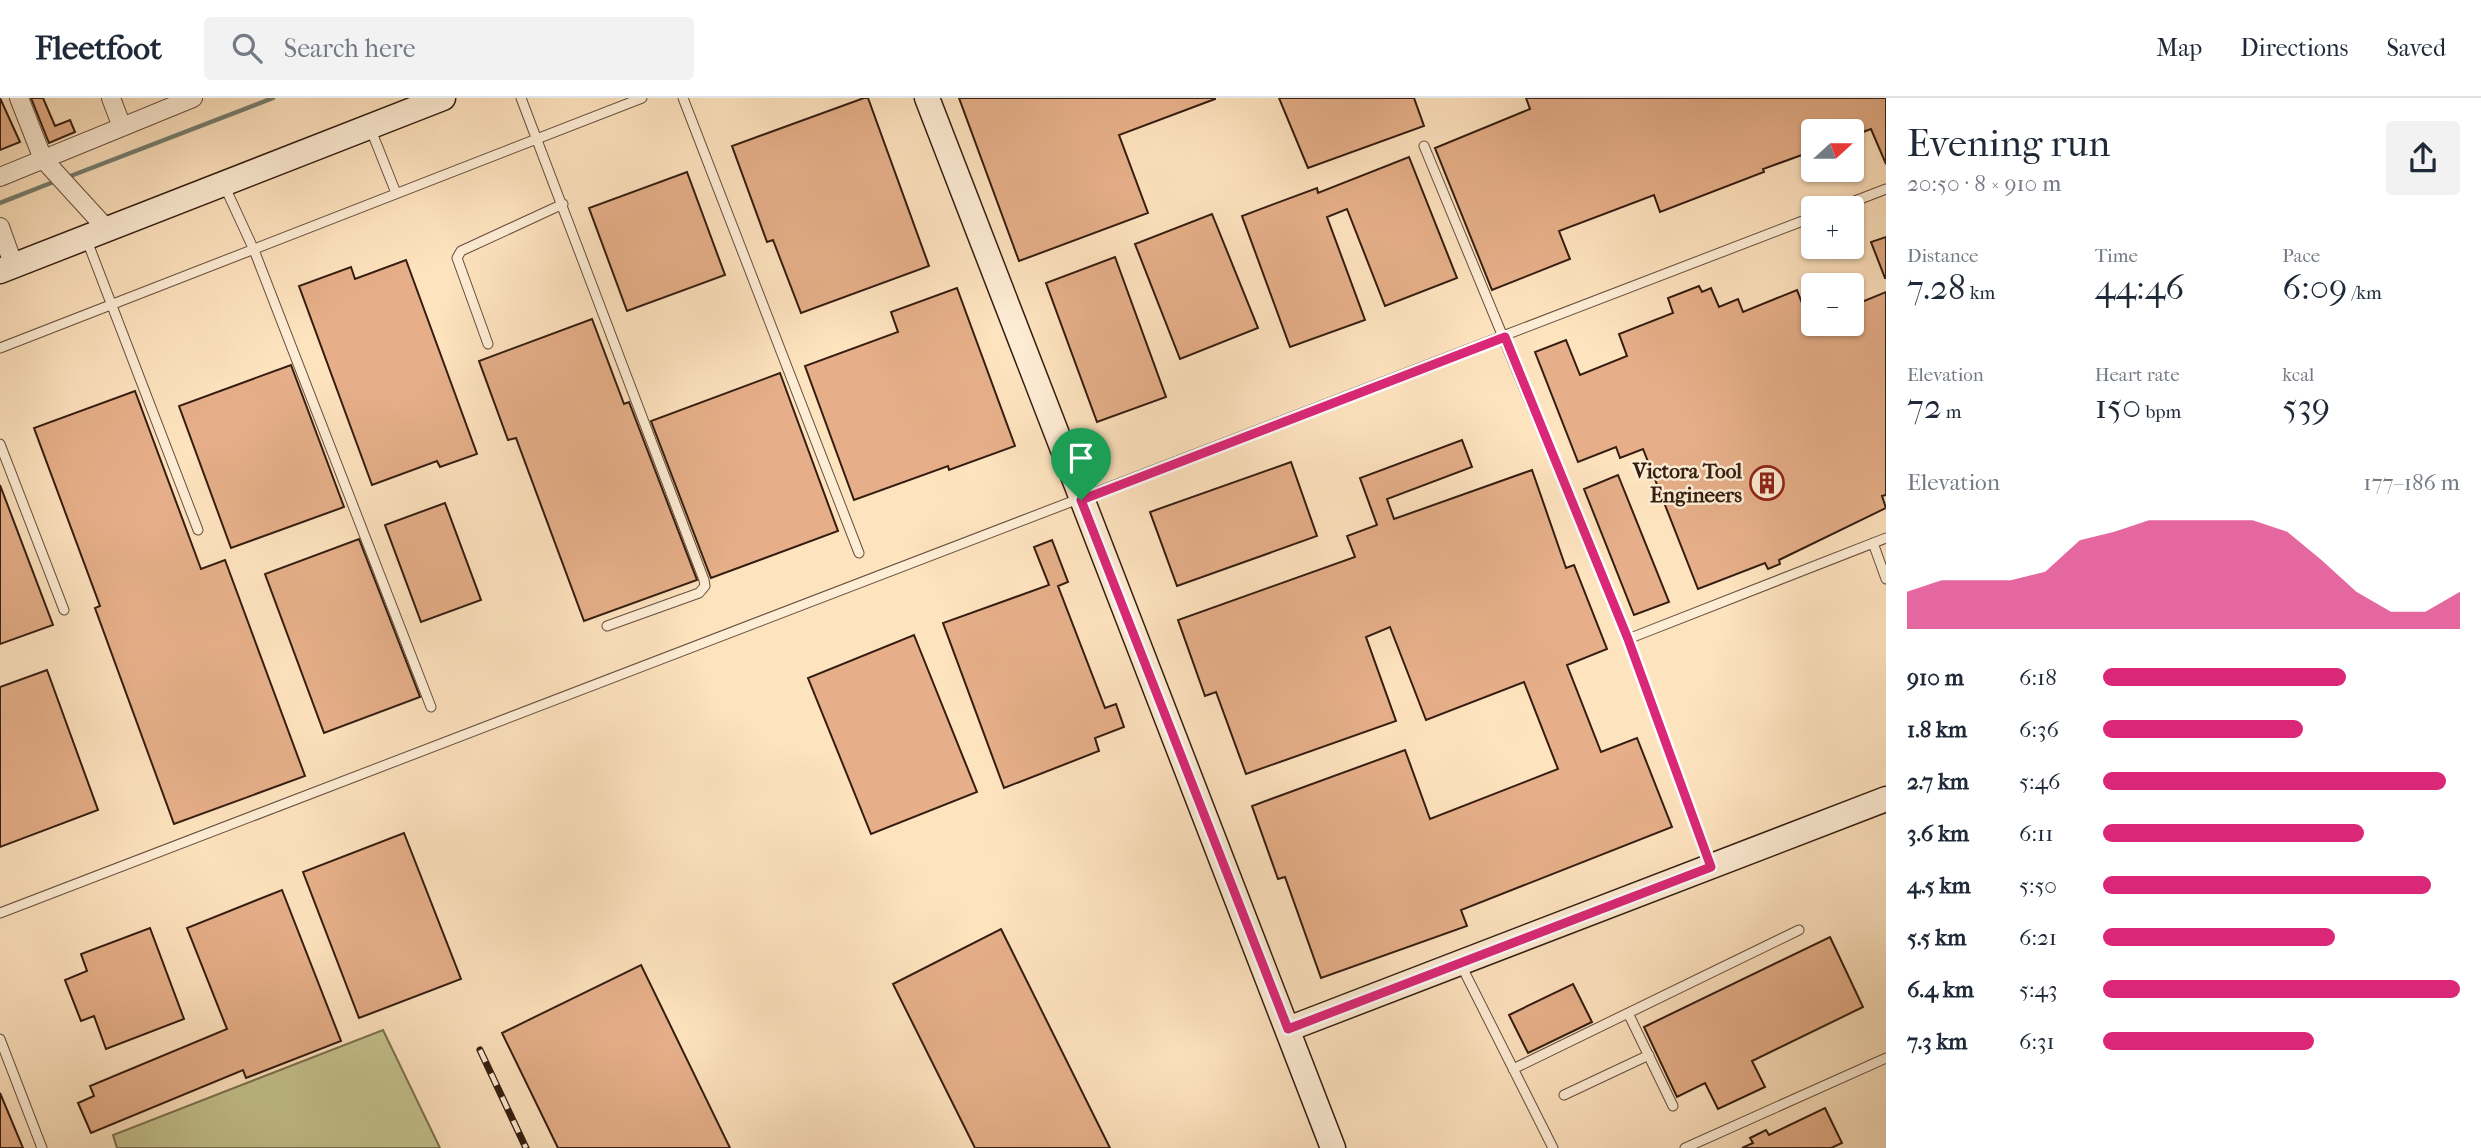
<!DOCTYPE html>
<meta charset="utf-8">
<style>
:root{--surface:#fff;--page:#f2f2f3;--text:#1f2937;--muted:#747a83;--line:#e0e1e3;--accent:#db2777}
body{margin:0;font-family:"IM FELL French Canon",serif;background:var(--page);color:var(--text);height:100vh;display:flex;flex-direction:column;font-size:26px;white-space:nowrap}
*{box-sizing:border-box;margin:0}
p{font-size:23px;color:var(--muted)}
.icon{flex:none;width:38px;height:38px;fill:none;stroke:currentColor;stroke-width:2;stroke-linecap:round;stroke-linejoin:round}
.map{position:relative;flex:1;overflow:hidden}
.sheet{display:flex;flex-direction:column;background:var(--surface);width:595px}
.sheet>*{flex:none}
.needle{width:46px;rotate:69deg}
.tools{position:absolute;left:1801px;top:21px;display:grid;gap:14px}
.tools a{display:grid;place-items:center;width:63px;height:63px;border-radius:7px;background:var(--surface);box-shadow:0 2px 5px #0004;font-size:35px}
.pin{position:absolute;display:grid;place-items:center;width:60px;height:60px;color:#fff;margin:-72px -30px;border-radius:50% 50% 50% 0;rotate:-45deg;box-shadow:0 0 7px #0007}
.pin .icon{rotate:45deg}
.round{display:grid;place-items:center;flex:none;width:74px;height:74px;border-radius:7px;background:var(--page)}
.summary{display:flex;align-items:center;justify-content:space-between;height:119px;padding:0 21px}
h1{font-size:38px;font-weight:600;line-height:52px}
.figures{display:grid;grid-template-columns:repeat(3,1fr);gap:10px;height:119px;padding:7px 21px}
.figures div{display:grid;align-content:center}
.figures b{font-size:35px;font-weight:600}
.figures small{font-size:19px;font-weight:400}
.figures p{font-size:19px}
.chart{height:196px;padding:14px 21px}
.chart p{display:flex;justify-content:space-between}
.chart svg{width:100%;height:126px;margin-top:7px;fill:var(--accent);opacity:.7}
ul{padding:0 21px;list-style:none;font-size:23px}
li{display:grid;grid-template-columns:112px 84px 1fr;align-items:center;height:52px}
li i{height:18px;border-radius:9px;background:var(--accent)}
header{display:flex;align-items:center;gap:42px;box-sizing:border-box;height:98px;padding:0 35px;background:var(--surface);border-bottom:2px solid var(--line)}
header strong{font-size:33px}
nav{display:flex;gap:38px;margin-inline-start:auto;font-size:24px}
.search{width:490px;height:63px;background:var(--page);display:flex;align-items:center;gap:18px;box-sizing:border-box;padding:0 24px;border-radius:7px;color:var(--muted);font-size:26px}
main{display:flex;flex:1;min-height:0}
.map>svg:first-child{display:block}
</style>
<header>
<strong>Fleetfoot</strong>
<div class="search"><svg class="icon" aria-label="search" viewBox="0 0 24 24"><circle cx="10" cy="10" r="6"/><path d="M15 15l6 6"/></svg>Search here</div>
<nav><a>Map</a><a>Directions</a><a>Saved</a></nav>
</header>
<main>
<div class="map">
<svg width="1886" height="1050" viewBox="0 0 1886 1050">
<rect width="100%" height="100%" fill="#fee3bf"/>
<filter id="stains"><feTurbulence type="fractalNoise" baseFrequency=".00286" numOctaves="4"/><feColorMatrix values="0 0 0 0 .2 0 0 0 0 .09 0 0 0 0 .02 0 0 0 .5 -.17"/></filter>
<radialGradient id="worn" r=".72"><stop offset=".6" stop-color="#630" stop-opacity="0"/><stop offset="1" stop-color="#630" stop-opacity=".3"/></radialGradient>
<path fill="#c4c38f" stroke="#7c7050" stroke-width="2" d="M383,932l57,118h-323l-4,-13z"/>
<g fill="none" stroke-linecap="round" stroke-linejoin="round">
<path stroke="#757e70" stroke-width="4.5" d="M68,79l205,-79
M0,105l56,-22"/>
</g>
<path fill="#e6af89" stroke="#341d10" stroke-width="2" d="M0,0l20,44 -20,8z
M31,0h12l12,28 15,-6 5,12 -26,11z
M864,0h4l61,168 -128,47 -28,-73 -6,2 -35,-96z
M959,0h256v1l-96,36 29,78 -129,48z
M1279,0h135l10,28 -116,42z
M1526,0h360v66l-15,-35 -19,7v-5h-39v20l-50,18 1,3 -104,40 -6,-17 -95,36 11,28 -78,31 -57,-142 95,-39z
M1409,59l48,121 -72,28 -38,-97 -20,8 38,103 -75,27 -48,-131 75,-28 1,5z
M687,74l38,103 -98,36 -38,-103z
M1212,116l46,114 -78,31 -45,-115z
M1886,139v41h-1l-14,-36z
M1115,159l51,140 -69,25 -51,-139z
M406,162l71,194 -37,13 -3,-6 -65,24 -73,-199 52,-19 4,12z
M1699,188l3,6 9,-4 8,19 19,-8 5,13 54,-22 13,34h42v-18l34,-14v203l-4,1 4,12 -107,52 1,4 -12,5 -3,-6 -67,26 -55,-140 -23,9 -4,-11 -38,15 -43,-110 31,-12 14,35 47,-19 -8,-22 54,-21 -5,-15z
M957,190l58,158 -66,24 -1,-4 -94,34 -49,-134 93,-34 -7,-20z
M592,221l32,85 5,-2 68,178 -113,41 -68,-183 -8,2 -29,-79z
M291,267l53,142 -113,41 -52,-142z
M780,275l58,158 -127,47 -60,-157z
M135,293l66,178 24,-9 80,216 -131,48 -79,-216 5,-2 -66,-178z
M1462,342l10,27 -85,32 7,20 138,-49 34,98 8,-3 33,84 -40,16 34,87 36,-14 35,89 -211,83 6,16 -146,52 -36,-101 -7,2 -26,-73 153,-56 25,69 128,-50 -34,-87 -98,38 -36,-93 -24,10 30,84 -150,53 -30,-82 -11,4 -27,-76 177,-63 -8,-21 30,-11 -17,-47z
M1291,364l26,74 -140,50 -27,-74z
M1618,377l51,127 -35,13 -50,-126z
M0,387l53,140 -53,19z
M445,405l36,97 -60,22 -36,-97z
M359,441l61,158 -96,36 -59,-159z
M1052,442l16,42 -10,4 47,122 11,-4 8,23 -29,11 4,13 -95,37 -61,-165 106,-38 -15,-38z
M914,537l63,157 -106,42 -63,-156z
M47,572l51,140 -98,37v-160z
M404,735l57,146 -102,39 -56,-146z
M282,792l59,151 -95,37 -3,-8 -152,63 -13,-30 16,-7 -4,-10 137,-57 -40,-101z
M150,830l34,91 -78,30 -12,-33 -13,5 -16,-41 22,-9 -6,-17z
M1001,831l109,219h-135l-82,-164z
M1830,839l33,70 -111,54 13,26 -47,22 -13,-26 -28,14 -33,-70z
M641,867l89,183h-172l-56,-115z
M1573,886l19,38 -64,31 -19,-38z
M0,995l23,55h-23z
M1825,1010l17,35 -11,5h-89l11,-5 -3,-5 16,-8 3,5z"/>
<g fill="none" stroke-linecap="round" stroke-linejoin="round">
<g stroke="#664e3c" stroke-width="11">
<path id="lane" d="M521,0l183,482 1,6 -6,7 -92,33
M683,0l176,455
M371,32l25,63
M1424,48l204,493 82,226
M224,87l30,65 177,457
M1837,110l49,-19
M86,140l112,292
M488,246l-31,-86 4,-7 102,-47
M0,250l642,-250
M0,346l64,166
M1873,445l13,36
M1628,541l258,-101
M0,815l1813,-696
M1461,867l92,183
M1628,915l45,93
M0,941l42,109
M1513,971l286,-139
M1564,997l85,-40
M1685,1050l201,-90"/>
</g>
<g stroke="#664e3c" stroke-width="20">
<path id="street" d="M19,0l24,61 63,69
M111,0l11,29
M0,79l193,-79
M0,129l14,39"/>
</g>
<g stroke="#341d10" stroke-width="27">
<path id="secondary" d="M927,0l406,1050
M0,173l443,-173
M1288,931l598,-230"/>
</g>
<use href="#lane" stroke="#feedd5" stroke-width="9"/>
<use href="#street" stroke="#feedd5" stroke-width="18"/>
<use href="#secondary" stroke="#feedd5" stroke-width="24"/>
<g stroke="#341d10" stroke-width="7">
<path id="rail" d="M480,952l46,98"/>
</g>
<use href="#rail" stroke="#feedd5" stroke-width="4.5" stroke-dasharray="13" stroke-linecap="butt"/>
</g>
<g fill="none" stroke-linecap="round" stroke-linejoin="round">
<g stroke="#fff" stroke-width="14">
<path id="route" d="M1505,239l123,302 83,228 -423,162 -207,-529z"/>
</g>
<use href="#route" stroke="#db2777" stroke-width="9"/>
</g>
<defs>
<g id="building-ring" transform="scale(1.75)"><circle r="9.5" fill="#feedd5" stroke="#8f2418" stroke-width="1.5"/><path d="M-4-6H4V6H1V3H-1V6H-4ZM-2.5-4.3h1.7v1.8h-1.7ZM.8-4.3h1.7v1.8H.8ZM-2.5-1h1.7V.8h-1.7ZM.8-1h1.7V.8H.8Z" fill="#8f2418"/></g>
</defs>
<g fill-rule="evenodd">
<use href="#building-ring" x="1767" y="385"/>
</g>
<g text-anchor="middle" stroke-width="5" stroke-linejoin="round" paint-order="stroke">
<g font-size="21" font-weight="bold" fill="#341d10" stroke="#feedd5" text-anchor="end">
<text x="1742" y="380">Victora Tool<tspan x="1742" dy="24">Engineers</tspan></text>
</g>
</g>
<rect width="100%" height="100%" filter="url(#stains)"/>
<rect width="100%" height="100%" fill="url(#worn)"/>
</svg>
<div class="tools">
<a><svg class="needle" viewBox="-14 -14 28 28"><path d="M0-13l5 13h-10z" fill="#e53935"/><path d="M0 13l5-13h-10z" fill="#747a83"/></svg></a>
<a>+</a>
<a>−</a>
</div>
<div class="pin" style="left:1081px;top:402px;background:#1e9e55"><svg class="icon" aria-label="arrive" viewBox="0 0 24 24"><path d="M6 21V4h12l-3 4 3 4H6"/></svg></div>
</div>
<section class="sheet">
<div class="summary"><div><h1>Evening run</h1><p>20:50 · 8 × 910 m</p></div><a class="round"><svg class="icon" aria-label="share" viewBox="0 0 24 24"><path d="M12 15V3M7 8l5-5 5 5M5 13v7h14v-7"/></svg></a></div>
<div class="figures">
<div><p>Distance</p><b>7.28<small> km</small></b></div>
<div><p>Time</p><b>44:46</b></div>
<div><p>Pace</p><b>6:09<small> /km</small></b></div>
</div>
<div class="figures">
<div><p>Elevation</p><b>72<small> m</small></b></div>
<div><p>Heart rate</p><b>150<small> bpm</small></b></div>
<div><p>kcal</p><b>539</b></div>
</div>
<div class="chart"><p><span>Elevation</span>177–186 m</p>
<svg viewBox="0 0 160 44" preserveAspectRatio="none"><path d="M0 44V31L10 27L20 27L30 27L40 24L50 13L60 10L70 6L80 6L90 6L100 6L110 10L120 20L130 31L140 38L150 38L160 31V44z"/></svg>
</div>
<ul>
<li><b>910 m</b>6:18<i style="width:68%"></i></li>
<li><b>1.8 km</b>6:36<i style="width:56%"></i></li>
<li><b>2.7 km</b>5:46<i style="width:96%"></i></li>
<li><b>3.6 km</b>6:11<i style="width:73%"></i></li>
<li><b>4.5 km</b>5:50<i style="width:92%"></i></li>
<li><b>5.5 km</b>6:21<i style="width:65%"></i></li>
<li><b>6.4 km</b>5:43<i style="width:100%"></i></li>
<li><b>7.3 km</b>6:31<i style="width:59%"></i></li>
</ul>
</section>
</main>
